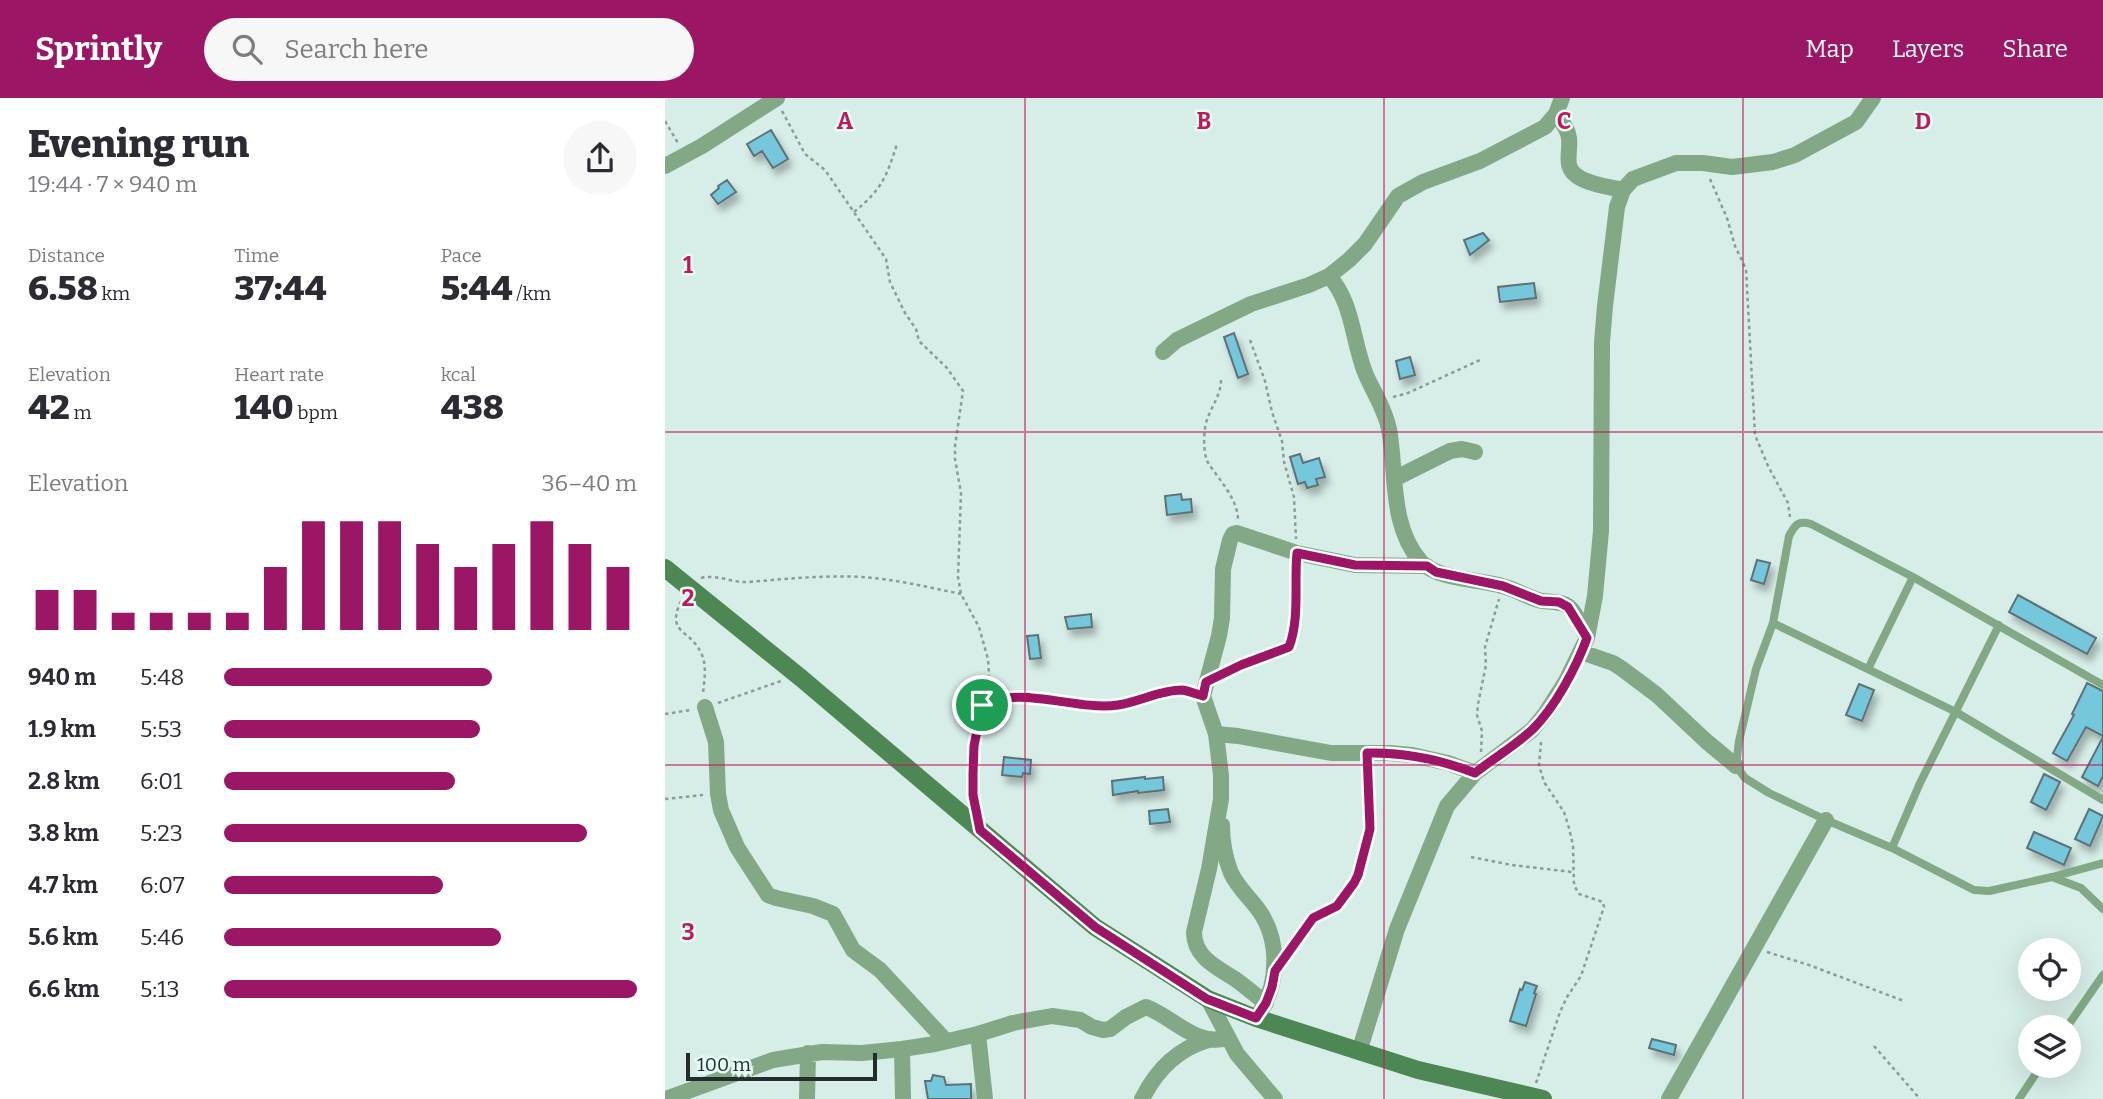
<!DOCTYPE html>
<meta charset="utf-8">
<style>
:root{--surface:#fff;--page:#f7f7f7;--text:#2b2b33;--muted:#7c7c81;--accent:#9c1666}
body{margin:0;font-family:Bitter,serif;background:var(--page);color:var(--text);height:100vh;display:flex;flex-direction:column;font-size:26px;white-space:nowrap}
*{box-sizing:border-box;margin:0}
p{font-size:23px;color:var(--muted)}
.icon{flex:none;width:38px;height:38px;fill:none;stroke:currentColor;stroke-width:2;stroke-linecap:round;stroke-linejoin:round}
.map{position:relative;flex:1;overflow:hidden}
.sheet{display:flex;flex-direction:column;background:var(--surface);width:665px}
.sheet>*{flex:none}
.fabs{position:absolute;left:1353px;top:840px;display:grid;gap:14px}
.fabs a{display:grid;place-items:center;width:63px;height:63px;border-radius:50%;background:var(--surface);box-shadow:0 7px 28px #0002;font-size:35px}
.scale{position:absolute;left:21px;bottom:18px;width:191px;box-sizing:border-box;padding-left:7px;border:4px solid #252d2c;border-top:0;font-size:19px;line-height:24px;white-space:nowrap;color:#252d2c;-webkit-text-stroke:5px #e5fbf6;paint-order:stroke}
.pin{position:absolute;display:grid;place-items:center;width:60px;height:60px;color:#fff;margin:-30px;border:4px solid #fff;border-radius:50%;box-shadow:0 2px 7px #0007}
.round{display:grid;place-items:center;flex:none;width:74px;height:74px;border-radius:37px;background:var(--page)}
.overview{display:flex;align-items:center;justify-content:space-between;height:119px;padding:0 28px}
h1{font-size:38px;font-weight:800;line-height:52px}
.figures{display:grid;grid-template-columns:repeat(3,1fr);gap:10px;height:119px;padding:7px 28px}
.figures div{display:grid;align-content:center}
.figures b{font-size:35px;font-weight:800}
.figures small{font-size:19px;font-weight:400}
.figures p{font-size:19px}
.chart{height:196px;padding:14px 28px}
.chart p{display:flex;justify-content:space-between}
.chart svg{width:100%;height:126px;margin-top:7px;stroke:var(--accent);stroke-width:6}
ul{padding:0 28px;list-style:none;font-size:23px}
li{display:grid;grid-template-columns:112px 84px 1fr;align-items:center;height:52px}
li i{height:18px;border-radius:9px;background:var(--accent)}
header{display:flex;align-items:center;gap:42px;box-sizing:border-box;height:98px;padding:0 35px;background:var(--accent);color:#fff}
header strong{font-size:33px}
nav{display:flex;gap:38px;margin-inline-start:auto;font-size:24px}
.search{width:490px;height:63px;background:var(--page);display:flex;align-items:center;gap:18px;box-sizing:border-box;padding:0 24px;border-radius:38px;color:var(--muted);font-size:26px}
main{display:flex;flex:1;min-height:0}
.map>svg:first-child{display:block}
</style>
<header>
<strong>Sprintly</strong>
<div class="search"><svg class="icon" aria-label="search" viewBox="0 0 24 24"><circle cx="10" cy="10" r="6"/><path d="M15 15l6 6"/></svg>Search here</div>
<nav><a>Map</a><a>Layers</a><a>Share</a></nav>
</header>
<main>
<section class="sheet">
<div class="overview"><div><h1>Evening run</h1><p>19:44 · 7 × 940 m</p></div><a class="round"><svg class="icon" aria-label="share" viewBox="0 0 24 24"><path d="M12 15V3M7 8l5-5 5 5M5 13v7h14v-7"/></svg></a></div>
<div class="figures">
<div><p>Distance</p><b>6.58<small> km</small></b></div>
<div><p>Time</p><b>37:44</b></div>
<div><p>Pace</p><b>5:44<small> /km</small></b></div>
</div>
<div class="figures">
<div><p>Elevation</p><b>42<small> m</small></b></div>
<div><p>Heart rate</p><b>140<small> bpm</small></b></div>
<div><p>kcal</p><b>438</b></div>
</div>
<div class="chart"><p><span>Elevation</span>36–40 m</p>
<svg viewBox="0 0 160 44" preserveAspectRatio="none"><path d="M5 44V30M15 44V30M25 44V38M35 44V38M45 44V38M55 44V38M65 44V22M75 44V6M85 44V6M95 44V6M105 44V14M115 44V22M125 44V14M135 44V6M145 44V14M155 44V22"/></svg>
</div>
<ul>
<li><b>940 m</b>5:48<i style="width:65%"></i></li>
<li><b>1.9 km</b>5:53<i style="width:62%"></i></li>
<li><b>2.8 km</b>6:01<i style="width:56%"></i></li>
<li><b>3.8 km</b>5:23<i style="width:88%"></i></li>
<li><b>4.7 km</b>6:07<i style="width:53%"></i></li>
<li><b>5.6 km</b>5:46<i style="width:67%"></i></li>
<li><b>6.6 km</b>5:13<i style="width:100%"></i></li>
</ul>
</section>
<div class="map">
<svg width="1438" height="1001" viewBox="0 0 1438 1001">
<defs>
<filter id="shadow"><feDropShadow dx="4" dy="7" stdDeviation="3.5" flood-color="#0004"/></filter>
</defs>
<rect width="100%" height="100%" fill="#d7ede8"/>
<path fill="#74c7db" stroke="#5e7176" stroke-width="2" filter="url(#shadow)" d="M106,32l17,29 -15,9 -11,-17 -8,5 -7,-12z
M62,82l9,12 -18,12 -7,-9 8,-7 -1,-2z
M818,135l6,7 -19,15 -6,-15z
M869,185l2,15 -36,4 -2,-15z
M569,235l14,41 -10,4 -14,-41z
M745,259l5,18 -15,4 -4,-18z
M635,356l3,9 16,-5 6,19 -9,2 2,6 -11,3 -2,-6 -7,2 -8,-27z
M516,396l1,6 9,-1 1,13 -25,3 -2,-19z
M1092,462l13,3 -6,21 -13,-4z
M1353,497l78,43 -9,16 -78,-42z
M426,516l1,13 -24,2 -3,-12z
M373,537l3,23 -11,1 -3,-23z
M1422,585l16,8v45l-17,-9 -19,34 -14,-8 21,-38 -2,-1z
M1194,586l15,6 -12,31 -16,-6z
M1438,639v39l-5,10 -16,-9z
M339,659l27,3 -1,14 -7,-1 -1,4 -20,-2z
M1379,676l16,8 -14,28 -15,-8z
M480,679v2l18,-2 1,13 -26,3v-2l-25,4 -1,-14z
M503,711l2,13 -20,2 -1,-13z
M1424,711l14,7 -13,30 -15,-7z
M1369,734l37,16 -7,17 -37,-17z
M860,884l12,4 -3,7 2,1 -10,32 -16,-5 10,-32 2,1z
M987,941l24,6 -2,10 -25,-7z
M268,977l11,2 2,8 25,-1v15h-43l-3,-18h6z"/>
<g fill="none" stroke-linecap="round" stroke-linejoin="round">
<path stroke="#8b9b98" stroke-width="2.5" stroke-dasharray="3.5 3.5" stroke-linecap="butt" d="M117,13l23,43 20,16 61,89 4,23 15,31 11,16 3,12 28,27 16,23 -8,55v13l6,34 -3,84 3,17 18,33 9,32 1,15 -15,72 -1,49 2,11
M0,23l13,22
M1045,81l17,39 8,28 11,23 9,166 13,31 20,37 2,14
M189,114c28,-23 32,-34 43,-68
M585,242l15,41 7,31 10,29 2,21 10,35 2,42
M556,282c0,14 -8,24 -13,37 -5,12 -5,32 -1,44 11,18 30,36 31,58
M728,299l15,-4 72,-33
M36,480c16,-4 31,5 47,4 38,-3 75,-7 113,-5 33,2 67,10 100,17
M16,503c-16,34 10,27 21,54 5,12 2,26 1,39
M559,575l41,-19 24,-7 7,-33 -1,-47
M53,605l63,-22
M318,607c33,-17 81,1 117,1 29,0 63,-20 90,-14
M0,616l26,-4
M816,654l1,-21 -5,-16 1,-11 8,-39 -1,-18 14,-48
M0,701l38,-4
M806,759l41,8 60,7
M1102,854l42,13 95,36
M623,855l25,-35 24,-12 17,-23 16,-54 -3,-62
M1209,948l46,53
M871,985l24,-71 7,-15 14,-21 23,-69 -1,-5 -24,-8 -5,-9 -1,-40 -4,-17 -5,-16 -20,-30 -5,-17 2,-23"/>
<path stroke="#82a885" stroke-width="8" d="M1108,525l183,89 147,88
M1203,571l45,-92
M1438,587l-190,-108 -102,-53c-13,-4 -16,1 -22,12l-16,87 -17,46 -17,72 -3,25 9,12 24,15 57,27 66,28 82,42 15,1 63,-14 29,11 22,21
M1227,750l28,-65 79,-158
M1387,779l51,-14
M1402,929l36,-52
M1354,1001l22,-33"/>
<path stroke="#82a885" stroke-width="16" d="M891,16c6,8 12,15 13,24 2,16 -7,30 11,40 12,7 29,9 43,12
M0,68l37,-20 75,-48
M664,178c25,28 23,66 37,99 8,18 19,34 23,54 8,44 0,96 32,133 18,18 57,17 81,24 14,3 26,12 40,15 9,1 18,0 26,5 9,7 14,23 19,32
M498,254l14,-12 74,-36 58,-19 20,-9 20,-16 16,-16 33,-48 25,-14 57,-21 65,-34 11,-13 6,-16
M729,381l56,-28 12,-2 13,3
M916,554l32,11 8,5 36,27 49,46 30,25
M40,609l11,35 2,52 3,16 16,37 7,11 24,37 8,3 37,8 20,8 20,36 27,20 66,71
M551,636l22,2 93,17h59l22,2 36,8 27,10
M557,727c0,16 3,33 9,48 7,15 20,26 29,39 19,28 19,70 1,98
M543,901l29,55 38,45
M601,905c-11,-8 -21,-17 -31,-24 -19,-12 -41,-22 -41,-47l15,-63 12,-70v-24l-5,-41 -13,-38 16,-60 3,-18 1,-49 7,-29 3,-6 4,-1 60,20 58,12 72,1
M313,936l7,65
M237,951l1,50
M694,954l38,-123 50,-123 28,-33 57,-43 13,-16 21,-33 21,-43 8,-42 6,-65 1,-189 3,-36 12,-99 6,-17 10,-11 43,-16h27l29,4 41,-5 22,-7 61,-33 17,-24
M1,1001l107,-39 49,-8 40,1 40,-4 33,-5 43,-10 35,-11 39,-7 28,4 12,7 11,3 7,-1 16,-12 20,-10c27,10 50,40 81,31
M142,1001l1,-46
M477,1001c14,-28 35,-50 66,-59
M1004,1001l157,-279"/>
<path stroke="#4d8754" stroke-width="18" d="M0,470l136,110 294,249 113,72 48,19 162,52 125,29"/>
</g>
<g fill="none" stroke-linecap="round" stroke-linejoin="round">
<g stroke="#fff" stroke-width="14">
<path id="route" d="M632,455l58,12 72,1 9,6 67,14 38,15 18,1 9,5 19,31c-11,30 -32,69 -54,91 -17,16 -39,29 -58,44 -36,-14 -70,-21 -108,-20l3,76 -12,46 -4,8 -17,23 -24,12 -15,21 -23,32 -3,16 -6,16 -10,15 -49,-19 -112,-72 -115,-97 -7,-35v-21l1,-28 8,-41c39,-20 94,6 136,0 21,-3 42,-15 64,-15 7,1 14,4 21,6l3,-14 35,-17 48,-18c11,-29 5,-64 8,-94z"/>
</g>
<use href="#route" stroke="#9c1666" stroke-width="9"/>
</g>
<path fill="none" stroke="#c2185b" stroke-width="2" stroke-opacity="0.55" d="M360,0v1001M719,0v1001M1078,0v1001M0,334h1438M0,667h1438"/>
<g font-size="23" text-anchor="middle" font-weight="bold" fill="#c2185b" stroke="#e5fbf6" stroke-width="5" stroke-linejoin="round" paint-order="stroke">
<text x="180" y="31">A</text>
<text x="539" y="31">B</text>
<text x="899" y="31">C</text>
<text x="1258" y="31">D</text>
<text x="23" y="175">1</text>
<text x="23" y="508">2</text>
<text x="23" y="842">3</text>
</g>
</svg>
<div class="fabs">
<a><svg class="icon" aria-label="locate" viewBox="0 0 24 24"><circle cx="12" cy="12" r="6"/><path d="M12 2v4M12 18v4M2 12h4M18 12h4"/></svg></a>
<a><svg class="icon" aria-label="layers" viewBox="0 0 24 24"><path d="M12 4l9 5-9 5-9-5zM3 14l9 5 9-5"/></svg></a>
</div>
<div class="scale">100 m</div>
<div class="pin" style="left:317px;top:607px;background:#1e9e55"><svg class="icon" aria-label="arrive" viewBox="0 0 24 24"><path d="M6 21V4h12l-3 4 3 4H6"/></svg></div>
</div>
</main>
